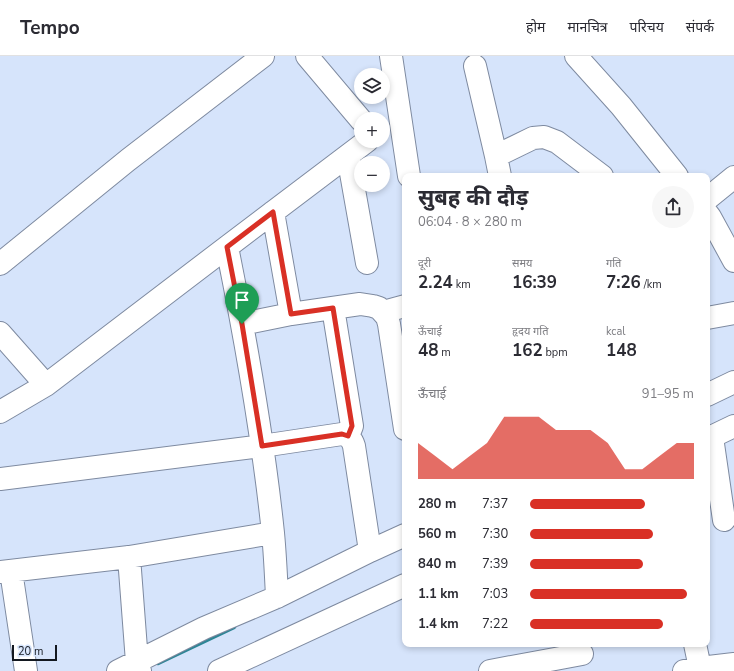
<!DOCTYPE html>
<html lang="hi">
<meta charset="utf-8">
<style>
:root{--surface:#fff;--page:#f7f7f7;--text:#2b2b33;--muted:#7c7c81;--line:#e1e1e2;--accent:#d93025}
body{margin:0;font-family:"Nunito Sans","Noto Sans Devanagari",sans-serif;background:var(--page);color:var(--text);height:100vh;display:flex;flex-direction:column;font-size:15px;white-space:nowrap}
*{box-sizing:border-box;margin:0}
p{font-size:13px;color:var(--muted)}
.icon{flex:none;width:22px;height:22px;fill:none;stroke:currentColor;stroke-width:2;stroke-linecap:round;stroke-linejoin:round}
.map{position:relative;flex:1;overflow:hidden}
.drawer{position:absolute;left:402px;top:117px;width:308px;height:474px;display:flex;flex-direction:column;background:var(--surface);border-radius:8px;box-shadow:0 2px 6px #0003}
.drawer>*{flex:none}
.controls{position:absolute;left:354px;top:12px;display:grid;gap:8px}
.controls a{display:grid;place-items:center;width:36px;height:36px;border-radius:50%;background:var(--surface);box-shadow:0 2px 6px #0003;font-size:20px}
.scale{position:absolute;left:12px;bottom:10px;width:45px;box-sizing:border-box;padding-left:4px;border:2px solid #131820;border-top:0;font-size:11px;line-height:14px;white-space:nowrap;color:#131820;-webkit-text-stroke:3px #d6e4fb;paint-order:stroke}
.pin{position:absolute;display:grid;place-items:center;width:34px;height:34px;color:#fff;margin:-41px -17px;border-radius:50% 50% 50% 0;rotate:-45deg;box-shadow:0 0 4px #0007}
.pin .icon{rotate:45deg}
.round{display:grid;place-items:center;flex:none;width:42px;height:42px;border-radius:21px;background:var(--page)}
.summary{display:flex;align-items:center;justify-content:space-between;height:68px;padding:0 16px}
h1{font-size:22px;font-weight:700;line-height:30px}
.stats{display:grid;grid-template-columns:repeat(3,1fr);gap:6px;height:68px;padding:4px 16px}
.stats div{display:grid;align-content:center}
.stats b{font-size:17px;font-weight:700}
.stats small{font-size:11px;font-weight:400}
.stats p{font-size:11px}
.chart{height:112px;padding:8px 16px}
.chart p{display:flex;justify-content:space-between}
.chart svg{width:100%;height:72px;margin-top:4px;fill:var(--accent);opacity:.7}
ul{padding:0 16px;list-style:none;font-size:13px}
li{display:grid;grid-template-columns:64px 48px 1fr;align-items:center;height:30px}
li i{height:10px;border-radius:5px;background:var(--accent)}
header{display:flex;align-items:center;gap:24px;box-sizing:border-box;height:56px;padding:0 20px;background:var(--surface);border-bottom:1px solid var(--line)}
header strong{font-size:19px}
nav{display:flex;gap:22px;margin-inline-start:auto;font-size:14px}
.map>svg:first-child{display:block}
</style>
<header>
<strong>Tempo</strong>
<nav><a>होम</a><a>मानचित्र</a><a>परिचय</a><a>संपर्क</a></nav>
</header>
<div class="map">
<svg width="734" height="615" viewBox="0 0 734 615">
<rect width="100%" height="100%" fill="#d6e4fb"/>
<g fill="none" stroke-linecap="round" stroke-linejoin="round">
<path stroke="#2c8595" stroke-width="4.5" d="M158,607l76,-36"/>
<g stroke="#7e8aa0" stroke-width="24">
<path id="minor" d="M307,0l54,64
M391,0l18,120
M576,0l45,50 56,70
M475,10l21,90 4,20
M348,100l19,107
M496,100l37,-18 11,-1 13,5 45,34
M707,143l27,-22
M273,156l18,102
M707,157l3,4 24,44
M227,191c19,94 36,190 46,286 2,21 3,42 4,64
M0,208l128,-104 135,-104
M333,252l19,118 -4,10
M383,256l22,-6
M707,262l27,-5
M242,268l49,-10 69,-10 13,2 6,2 8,9 2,7 16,105
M0,277l46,52
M707,339l27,-13
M0,356l46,-27 181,-138 140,-106
M712,381l12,83
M707,383l27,-13
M0,423l262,-33 80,-12c7,2 10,5 12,12l16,105
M129,501l8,105 3,9
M11,515l15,100
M0,516l129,-15 144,-24
M695,588l5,24
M118,615l86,-43 73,-31 93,-46 35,-16
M219,615l186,-86
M490,615l92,-17
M684,615l16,-3 34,-4"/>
</g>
<use href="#minor" stroke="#fff" stroke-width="22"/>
</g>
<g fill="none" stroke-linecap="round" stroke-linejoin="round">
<g stroke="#fff" stroke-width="8">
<path id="route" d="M273,156l18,102 42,-6 19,118 -4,10 -6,-2 -80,12 -20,-122 -15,-77z"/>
</g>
<use href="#route" stroke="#d93025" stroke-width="5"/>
</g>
</svg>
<div class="controls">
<a><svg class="icon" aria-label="layers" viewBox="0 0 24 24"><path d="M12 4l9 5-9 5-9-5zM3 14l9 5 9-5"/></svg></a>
<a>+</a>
<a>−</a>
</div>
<div class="scale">20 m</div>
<div class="pin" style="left:242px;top:268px;background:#1e9e55"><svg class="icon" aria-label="arrive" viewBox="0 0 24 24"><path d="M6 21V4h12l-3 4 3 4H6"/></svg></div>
<section class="drawer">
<div class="summary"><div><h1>सुबह की दौड़</h1><p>06:04 · 8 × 280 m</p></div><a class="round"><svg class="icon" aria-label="share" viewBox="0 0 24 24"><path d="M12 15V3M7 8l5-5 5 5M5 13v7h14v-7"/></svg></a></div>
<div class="stats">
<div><p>दूरी</p><b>2.24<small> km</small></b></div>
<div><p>समय</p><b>16:39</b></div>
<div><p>गति</p><b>7:26<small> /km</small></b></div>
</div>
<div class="stats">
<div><p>ऊँचाई</p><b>48<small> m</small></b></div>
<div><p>हृदय गति</p><b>162<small> bpm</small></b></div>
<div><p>kcal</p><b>148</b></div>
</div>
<div class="chart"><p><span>ऊँचाई</span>91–95 m</p>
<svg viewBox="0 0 160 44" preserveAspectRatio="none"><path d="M0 44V22L10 30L20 38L30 30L40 22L50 6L60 6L70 6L80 14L90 14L100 14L110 22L120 38L130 38L140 30L150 22L160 22V44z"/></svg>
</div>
<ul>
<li><b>280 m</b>7:37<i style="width:70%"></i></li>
<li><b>560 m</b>7:30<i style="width:75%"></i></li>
<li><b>840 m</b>7:39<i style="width:69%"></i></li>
<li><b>1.1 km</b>7:03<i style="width:96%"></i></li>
<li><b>1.4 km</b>7:22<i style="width:81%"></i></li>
</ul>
</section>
</div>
